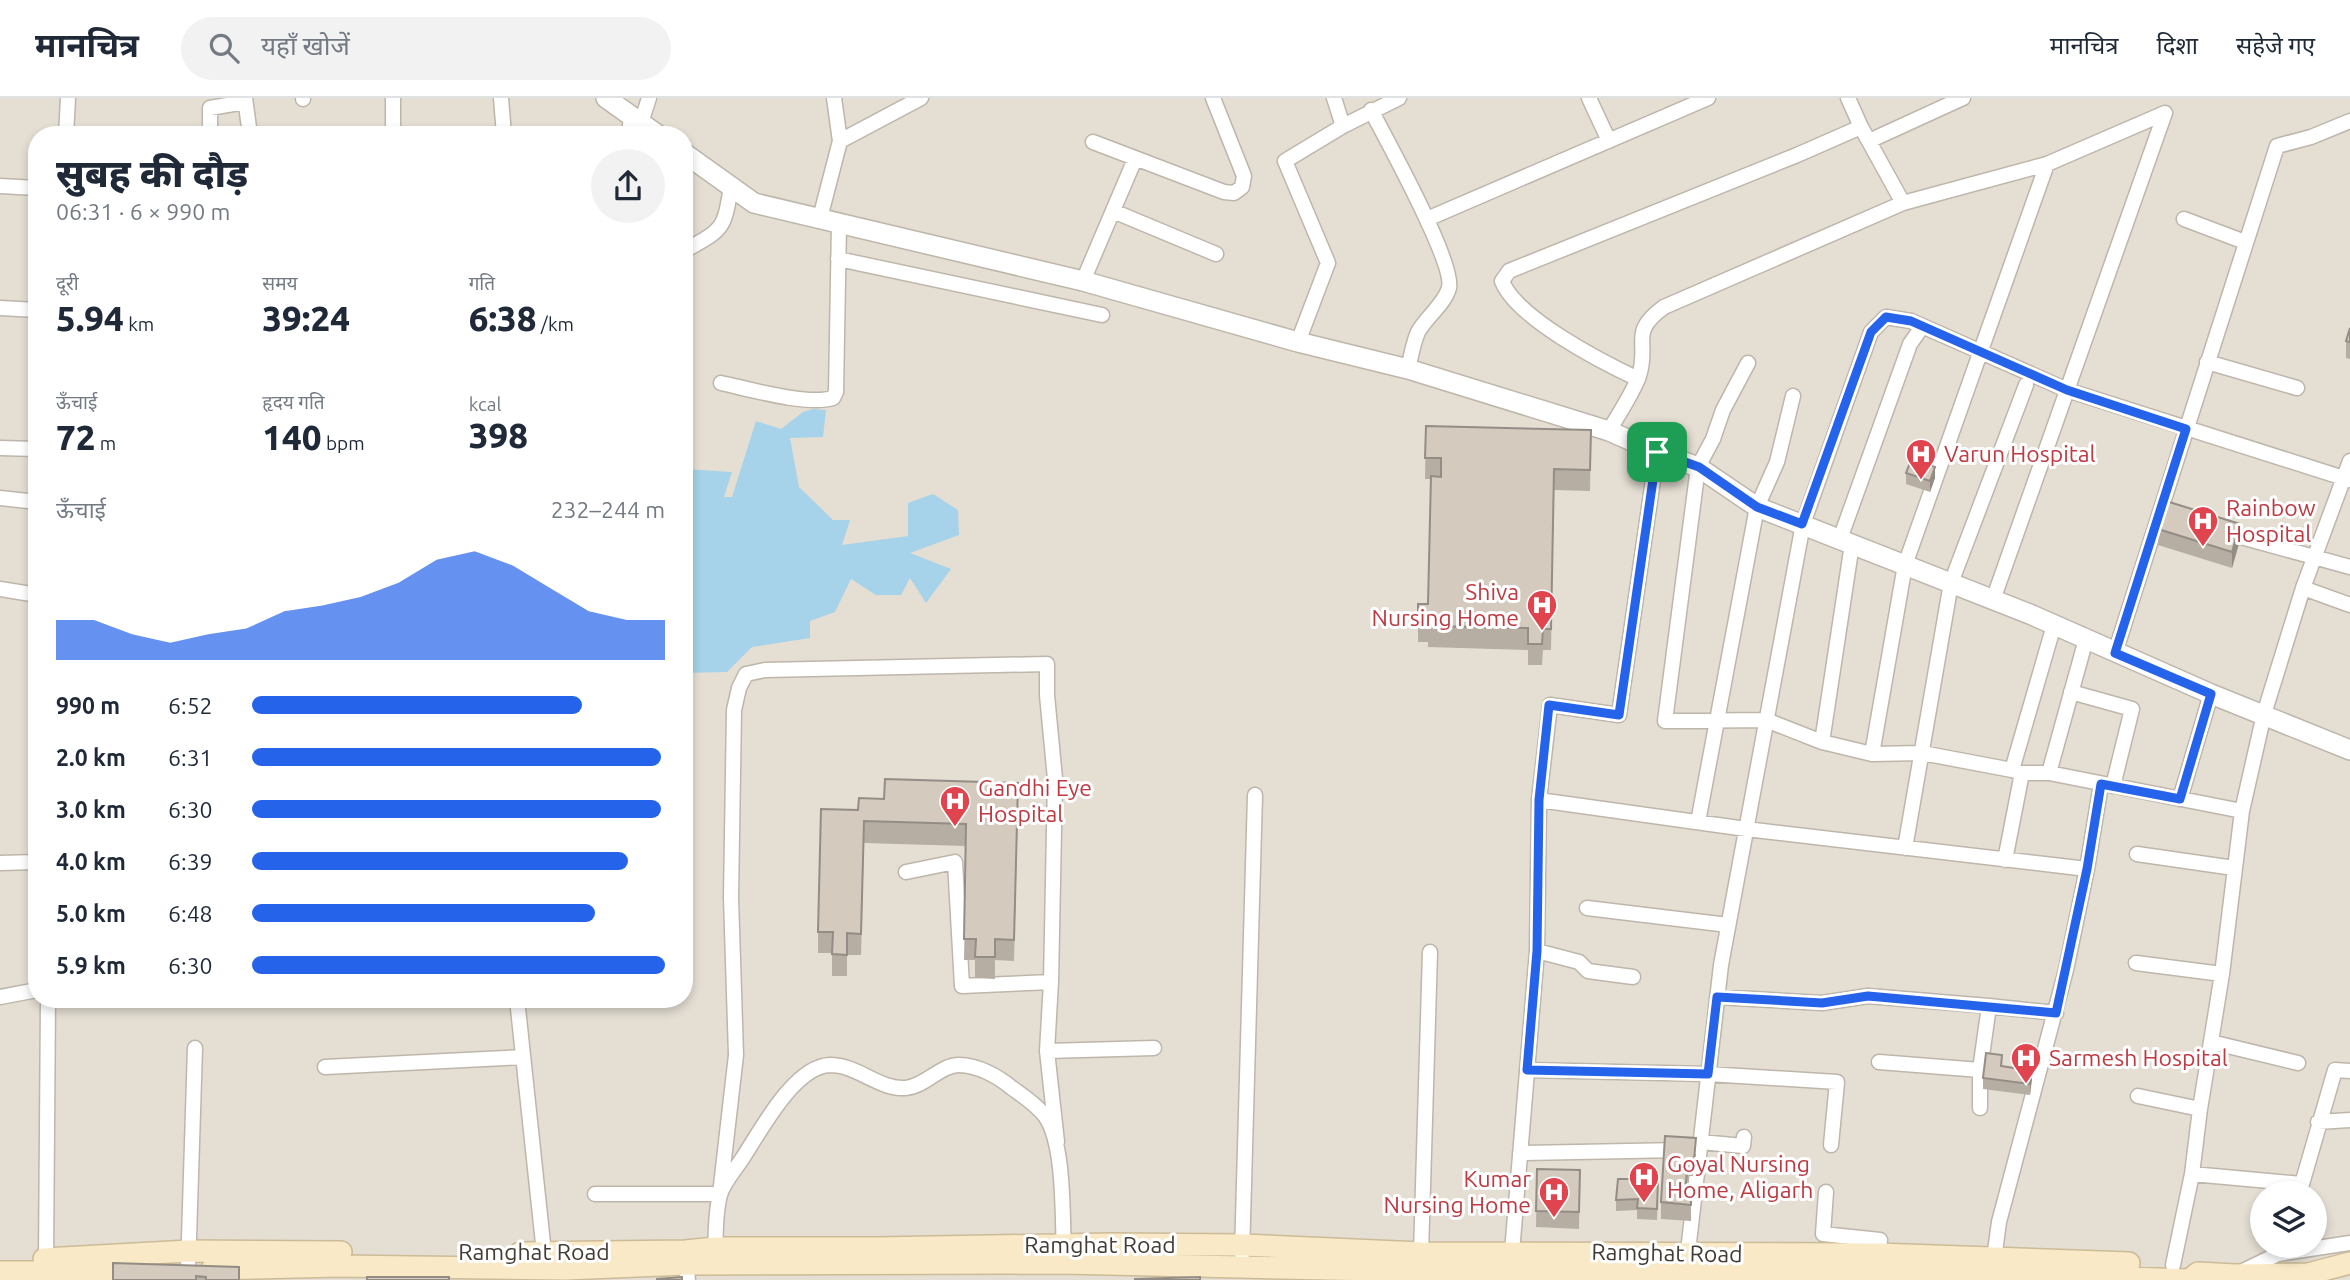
<!DOCTYPE html>
<html lang="hi">
<meta charset="utf-8">
<style>
:root{--surface:#fff;--page:#f2f2f3;--text:#1f2937;--muted:#747a83;--line:#e0e1e3;--accent:#2563eb}
body{margin:0;font-family:Ubuntu,"Noto Sans Devanagari",sans-serif;background:var(--page);color:var(--text);height:100vh;display:flex;flex-direction:column;font-size:26px;white-space:nowrap}
*{box-sizing:border-box;margin:0}
p{font-size:23px;color:var(--muted)}
.icon{flex:none;width:38px;height:38px;fill:none;stroke:currentColor;stroke-width:2;stroke-linecap:round;stroke-linejoin:round}
.map{position:relative;flex:1;overflow:hidden}
.drawer{position:absolute;left:28px;top:28px;width:665px;height:882px;display:flex;flex-direction:column;background:var(--surface);border-radius:28px;box-shadow:0 4px 10px #0003}
.drawer>*{flex:none}
.controls{position:absolute;left:2250px;top:1083px;display:grid;gap:14px}
.controls a{display:grid;place-items:center;width:77px;height:77px;border-radius:50%;background:var(--surface);box-shadow:0 4px 10px #0003;font-size:35px}
.pin{position:absolute;display:grid;place-items:center;width:60px;height:60px;color:#fff;margin:-30px;border-radius:14px;box-shadow:0 4px 10px #0006}
.round{display:grid;place-items:center;flex:none;width:74px;height:74px;border-radius:37px;background:var(--page)}
.overview{display:flex;align-items:center;justify-content:space-between;height:119px;padding:0 28px}
h1{font-size:38px;font-weight:800;line-height:52px}
.metrics{display:grid;grid-template-columns:repeat(3,1fr);gap:10px;height:119px;padding:7px 28px}
.metrics div{display:grid;align-content:center}
.metrics b{font-size:35px;font-weight:800}
.metrics small{font-size:19px;font-weight:400}
.metrics p{font-size:19px}
.chart{height:196px;padding:14px 28px}
.chart p{display:flex;justify-content:space-between}
.chart svg{width:100%;height:126px;margin-top:7px;fill:var(--accent);opacity:.7}
ul{padding:0 28px;list-style:none;font-size:23px}
li{display:grid;grid-template-columns:112px 84px 1fr;align-items:center;height:52px}
li i{height:18px;border-radius:9px;background:var(--accent)}
header{display:flex;align-items:center;gap:42px;box-sizing:border-box;height:98px;padding:0 35px;background:var(--surface);border-bottom:2px solid var(--line)}
header strong{font-size:33px}
nav{display:flex;gap:38px;margin-inline-start:auto;font-size:24px}
.search{width:490px;height:63px;background:var(--page);display:flex;align-items:center;gap:18px;box-sizing:border-box;padding:0 24px;border-radius:38px;color:var(--muted);font-size:26px}
.map>svg:first-child{display:block}
</style>
<header>
<strong>मानचित्र</strong>
<div class="search"><svg class="icon" aria-label="search" viewBox="0 0 24 24"><circle cx="10" cy="10" r="6"/><path d="M15 15l6 6"/></svg>यहाँ खोजें</div>
<nav><a>मानचित्र</a><a>दिशा</a><a>सहेजे गए</a></nav>
</header>
<div class="map">
<svg width="2350" height="1182" viewBox="0 0 2350 1182">
<rect width="100%" height="100%" fill="#f1ece5"/>
<path fill="#e4ded3" fill-rule="evenodd" d="M0,0h2350v1182h-2350zM37,37h647v864h-647zM2263,1096h52v52h-52z"/>
<path fill="#a6d3e9" d="M813,311l13,1 -3,27 -33,1 9,49 34,33h17l-8,25 66,-9v-33l25,-9 25,16 1,25 -49,18 41,16 -25,34 -16,-25 -9,17h-25l-25,-16 -16,33 -25,9v17l-58,9 -25,25 -43,1v-204l48,3 -8,25h8l24,-76 25,8 22,-17z"/>
<g fill="none" stroke-linecap="round" stroke-linejoin="round">
<g stroke="#beb6ab" stroke-width="17">
<path id="minor" d="M245,0l5,37
M303,0v1
M393,0v37
M501,0l3,37
M1334,0l9,28
M1589,0l20,43
M1848,0l13,29 42,76
M1371,12c15,29 84,153 78,178 -5,17 -23,29 -31,44 -5,11 -7,25 -10,37
M641,25l8,-25
M66,37l2,-37
M210,37v-27l35,-6
M629,37l2,-19
M840,43l81,-43
M1869,43l94,-43
M1093,44l131,50 10,1 8,-6 2,-11 -31,-78
M0,88l37,2
M1113,113l103,43
M820,120l20,-77 -6,-43
M1427,121l281,-121
M2184,121l61,23
M684,153c39,-22 40,-20 47,-65
M838,161l264,56
M1083,183l52,-122
M0,210l37,2
M1298,244l30,-79 -43,-102 58,-35 56,-28
M2207,264l90,26
M1748,265l-25,47 -10,29 -15,28 -33,254 101,-1 56,22 50,12 50,-1 90,17
M1638,281c-36,-17 -122,-61 -136,-98l7,-10 288,-116 64,-28
M721,285c28,6 86,23 112,15l3,-6 3,-168
M1609,333c10,-18 23,-36 30,-55 11,-34 -11,-43 25,-69l239,-104 144,-39 118,-51 -172,487
M0,350l37,1
M0,400l37,4
M2223,434l127,35
M1840,441l70,-195 12,-17
M2303,490l47,17
M0,491l37,6
M2115,555l162,-507 34,-9 39,-16
M2071,594l61,17 -19,77
M1822,644l30,-198
M1872,656l33,-189 142,-401
M2022,675h27l193,38
M2049,675l37,-134
M2180,701l31,-105
M1539,702l207,29 341,40
M1698,724l59,-315 20,-45 16,-66
M1905,750l46,-265 75,-198
M2137,756l97,14
M2005,762l17,-87 -10,-3 42,-145
M0,765l37,-1
M906,774l49,-10 7,124 89,-4
M1587,810l141,17
M1537,853l42,11 9,9 45,6
M2136,865l86,11
M0,899l37,-7
M1717,899l105,6 46,-7 121,10 -9,64
M517,901l27,254
M1989,908l67,7
M2211,944l87,21
M1047,953l107,-3
M1879,964l101,8v38
M325,969l198,-10
M1527,972l181,4 129,8 -6,63
M2138,998l62,13
M2318,1024l32,-2
M1701,1044l42,4 1,-9
M1520,1055l161,-3
M2192,1076l110,10 33,-114 15,1
M1826,1094l-3,42 57,6 -2,14
M595,1096h125l16,-139 -5,-157 3,-188 5,-22 7,-14 19,-4 282,-6v31l8,84 -4,203 -4,69 10,91
M1512,1154l25,-301 2,-151 11,-95 69,10 38,-263
M1421,1155l9,-301
M715,1156c1,-19 0,-41 5,-59 3,-12 15,-25 22,-36 18,-27 52,-93 88,-94 28,0 49,25 76,23 20,-2 34,-23 53,-23 19,0 40,12 53,23 11,8 25,17 33,28 20,28 17,100 19,136
M1242,1156l13,-459
M46,1161l2,-260
M1994,1161l5,-37 67,-252 21,-101 14,-85
M1687,1162l34,-295 82,-441 68,-192 15,-15 25,4 156,69 283,90
M686,1166l2,16
M2173,1167l19,-91 8,-65 22,-135 20,-163 22,-97 39,-126 47,-127
M188,1172l7,-222
M2241,1174l37,-18 72,-11"/>
</g>
<g stroke="#beb6ab" stroke-width="22">
<path id="tertiary" d="M606,0l52,37
M684,55l70,50 329,78 215,61 110,27 201,62 48,21 41,15 59,40 275,108 179,79 139,56"/>
</g>
<g stroke="#cdbb98" stroke-width="24">
<path id="secondary" d="M520,1155l165,-2 30,-3h161l236,-4 131,1 178,8 457,1 251,9
M44,1161l145,-8 152,1
M212,1171l127,-3 226,3 121,-5 378,-1 490,11h456l179,6 9,-7 37,2 73,-1 42,-11
M0,1174l141,-1"/>
</g>
<use href="#minor" stroke="#fff" stroke-width="14"/>
<use href="#tertiary" stroke="#fff" stroke-width="19"/>
<use href="#secondary" stroke="#f9e9c6" stroke-width="21"/>
</g>
<path fill="#b6aea3" d="M2350,230v31l-4,-1v-17z
M1426,328l165,4 -1,61 -36,-1 -3,160h-8l-1,15h-14v-15l-100,-3v-5h-10v-38h10l3,-125h-6z
M1906,375l29,5 -5,14 -24,-8z
M2158,431l82,11 -8,28 -74,-23z
M1018,706l-4,157 -19,-1v19l-20,-1v-18h-11l2,-114 -102,-3 -3,112h-14v21h-15v-23h-14v-21l40,-122z
M2002,968l31,4 -3,25 -47,-6v-11z
M1665,1038l31,18 -2,22h-6l-2,19h5v26l-30,-2v-17z
M1537,1071l43,1 -1,59 -43,-2z
M1658,1081l-1,41 -20,-1v-9l-21,1v-11z
M113,1165l126,17h-126z"/>
<path fill="#948d85" d="M1935,369v11l-5,14v-11z
M2240,426v16l-8,28v-16z
M2033,961v11l-3,25v-11z"/>
<path fill="#d4cabe" stroke="#948d85" stroke-width="2" d="M2350,230v14l-4,-1z
M1426,328l165,4 -1,40 -36,-1 -3,160h-8l-1,15h-14v-16l-100,-2v-5l-10,-1v-16h10l3,-128 10,1v-19h-16z
M1912,360l23,9 -5,14 -24,-8z
M2166,403l74,23 -8,28 -74,-23z
M885,681l133,4 -4,157 -19,-1v18h-20l1,-18h-12l2,-115 -102,-3 -3,113 -14,-1v22l-15,-1 1,-22h-15l3,-123 37,1 1,-12 25,1z
M1986,955l16,2 -1,11 13,2 1,-12 18,3 -3,25 -47,-6z
M1665,1038l31,2 -2,22 -6,-1 -3,36h6v10l-30,-3z
M1537,1071l43,1 -1,42 -43,-1z
M1618,1081h40l-1,30 -20,-1 1,-9 -22,1z
M113,1165l126,4v13h-33v-3l-10,-1v4h-83z
M367,1179h82v3h-82z
M682,1179v3h-25v-1z
M1200,1179v3l-66,-1z"/>
<g fill="none" stroke-linecap="round" stroke-linejoin="round">
<g stroke="#fff" stroke-width="14">
<path id="route" d="M1886,219l25,4 156,69 119,39 -71,224 96,41 -31,105 -79,-15 -14,85 -31,144 -188,-17 -46,7 -105,-6 -9,77 -181,-4 10,-119 2,-151 10,-95 70,10 38,-263 42,15 58,40 45,17 69,-192z"/>
</g>
<use href="#route" stroke="#2563eb" stroke-width="9"/>
</g>
<defs>
<g id="hospital-pin" transform="scale(1.575)"><path d="M0 17L-7.5 6A9.5 9.5 0 1 1 7.5 6Z" fill="#e0444e" stroke="#fff"/><path d="M-5-5h3v3.5h4V-5h3V5h-3V1.5h-4V5h-3Z" fill="#fff"/></g>
</defs>
<g fill-rule="evenodd">
<use href="#hospital-pin" x="1921" y="356"/>
<use href="#hospital-pin" x="2203" y="423"/>
<use href="#hospital-pin" x="1542" y="507"/>
<use href="#hospital-pin" x="955" y="703"/>
<use href="#hospital-pin" x="2026" y="960"/>
<use href="#hospital-pin" x="1644" y="1079"/>
<use href="#hospital-pin" x="1554" y="1094"/>
</g>
<g text-anchor="middle" stroke-width="6" stroke-linejoin="round" paint-order="stroke">
<g font-size="23" fill="#be3a42" stroke="#fff" text-anchor="start">
<text x="1944" y="364">Varun Hospital</text>
<text x="2226" y="418">Rainbow<tspan x="2226" dy="26">Hospital</tspan></text>
<text x="1519" y="502" text-anchor="end">Shiva<tspan x="1519" dy="26">Nursing Home</tspan></text>
<text x="978" y="698">Gandhi Eye<tspan x="978" dy="26">Hospital</tspan></text>
<text x="2049" y="968">Sarmesh Hospital</text>
<text x="1667" y="1074">Goyal Nursing<tspan x="1667" dy="26">Home, Aligarh</tspan></text>
<text x="1531" y="1089" text-anchor="end">Kumar<tspan x="1531" dy="26">Nursing Home</tspan></text>
</g>
<g font-size="23" fill="#433c35" stroke="#fff">
<text x="1100" y="1155">Ramghat Road</text>
<text x="534" y="1162">Ramghat Road</text>
<text transform="translate(1667 1155) rotate(1)" y="8">Ramghat Road</text>
</g>
</g>
</svg>
<div class="controls">
<a><svg class="icon" aria-label="layers" viewBox="0 0 24 24"><path d="M12 4l9 5-9 5-9-5zM3 14l9 5 9-5"/></svg></a>
</div>
<div class="pin" style="left:1657px;top:354px;background:#1e9e55"><svg class="icon" aria-label="arrive" viewBox="0 0 24 24"><path d="M6 21V4h12l-3 4 3 4H6"/></svg></div>
<section class="drawer">
<div class="overview"><div><h1>सुबह की दौड़</h1><p>06:31 · 6 × 990 m</p></div><a class="round"><svg class="icon" aria-label="share" viewBox="0 0 24 24"><path d="M12 15V3M7 8l5-5 5 5M5 13v7h14v-7"/></svg></a></div>
<div class="metrics">
<div><p>दूरी</p><b>5.94<small> km</small></b></div>
<div><p>समय</p><b>39:24</b></div>
<div><p>गति</p><b>6:38<small> /km</small></b></div>
</div>
<div class="metrics">
<div><p>ऊँचाई</p><b>72<small> m</small></b></div>
<div><p>हृदय गति</p><b>140<small> bpm</small></b></div>
<div><p>kcal</p><b>398</b></div>
</div>
<div class="chart"><p><span>ऊँचाई</span>232–244 m</p>
<svg viewBox="0 0 160 44" preserveAspectRatio="none"><path d="M0 44V30L10 30L20 35L30 38L40 35L50 33L60 27L70 25L80 22L90 17L100 9L110 6L120 11L130 19L140 27L150 30L160 30V44z"/></svg>
</div>
<ul>
<li><b>990 m</b>6:52<i style="width:80%"></i></li>
<li><b>2.0 km</b>6:31<i style="width:99%"></i></li>
<li><b>3.0 km</b>6:30<i style="width:99%"></i></li>
<li><b>4.0 km</b>6:39<i style="width:91%"></i></li>
<li><b>5.0 km</b>6:48<i style="width:83%"></i></li>
<li><b>5.9 km</b>6:30<i style="width:100%"></i></li>
</ul>
</section>
</div>
